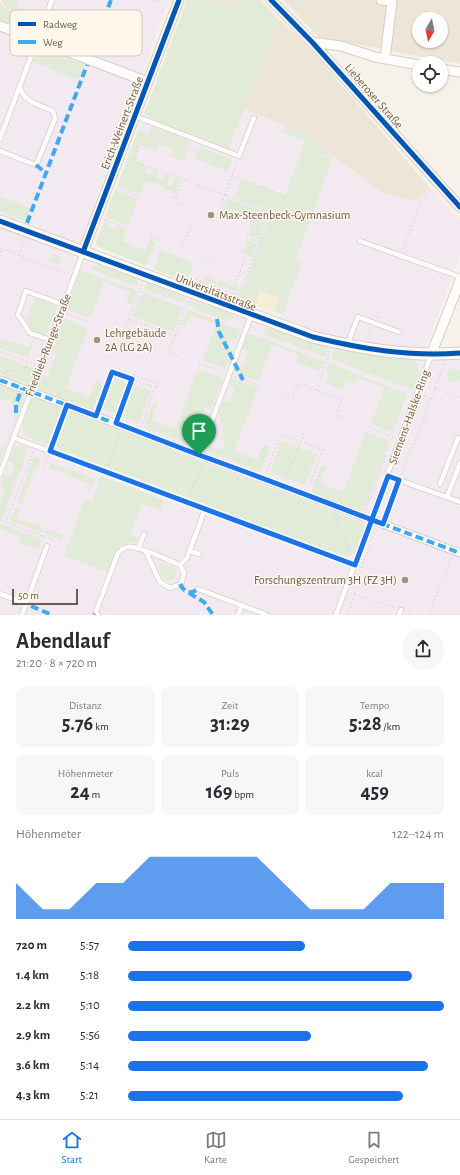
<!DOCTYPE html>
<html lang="de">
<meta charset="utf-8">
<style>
:root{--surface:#fff;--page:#f7f7f7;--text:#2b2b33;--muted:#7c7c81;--line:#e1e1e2;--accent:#1a73e8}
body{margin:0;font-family:"Alegreya Sans",sans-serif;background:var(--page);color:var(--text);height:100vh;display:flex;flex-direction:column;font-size:15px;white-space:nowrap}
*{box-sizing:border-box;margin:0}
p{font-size:13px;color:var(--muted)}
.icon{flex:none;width:22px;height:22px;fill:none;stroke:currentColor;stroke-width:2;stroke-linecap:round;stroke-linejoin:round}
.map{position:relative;height:615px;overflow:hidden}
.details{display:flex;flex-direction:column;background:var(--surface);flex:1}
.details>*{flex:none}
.needle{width:26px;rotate:189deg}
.buttons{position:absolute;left:412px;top:12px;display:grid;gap:8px}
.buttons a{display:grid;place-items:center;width:36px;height:36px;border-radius:50%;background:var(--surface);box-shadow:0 1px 3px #0004;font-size:20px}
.scale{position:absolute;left:12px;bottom:10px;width:66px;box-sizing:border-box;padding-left:4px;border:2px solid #705c4e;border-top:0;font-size:11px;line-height:14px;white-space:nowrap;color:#705c4e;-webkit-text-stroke:3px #fdf7ec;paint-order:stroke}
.pin{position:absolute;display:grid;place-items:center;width:34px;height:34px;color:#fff;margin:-41px -17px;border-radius:50% 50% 50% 0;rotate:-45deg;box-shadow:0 0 4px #0007}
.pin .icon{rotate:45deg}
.round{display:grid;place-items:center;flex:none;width:42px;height:42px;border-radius:21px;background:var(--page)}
.overview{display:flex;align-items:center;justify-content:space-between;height:68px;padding:0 16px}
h1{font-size:22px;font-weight:700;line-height:30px}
.figures{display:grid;grid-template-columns:repeat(3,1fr);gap:6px;height:68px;padding:4px 16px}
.figures div{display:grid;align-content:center;border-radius:8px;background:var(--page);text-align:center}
.figures b{font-size:20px;font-weight:700}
.figures small{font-size:11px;font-weight:400}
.figures p{font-size:11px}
.chart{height:112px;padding:8px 16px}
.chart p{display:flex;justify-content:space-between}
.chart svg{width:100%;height:72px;margin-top:4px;fill:var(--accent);opacity:.7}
ul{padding:0 16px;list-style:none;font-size:13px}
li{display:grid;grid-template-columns:64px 48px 1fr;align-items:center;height:30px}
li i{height:10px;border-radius:5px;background:var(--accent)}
.tabs{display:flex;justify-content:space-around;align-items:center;height:56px;border-top:1px solid var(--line);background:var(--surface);font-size:11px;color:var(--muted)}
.tabs a{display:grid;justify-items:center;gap:2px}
.tabs .active{color:var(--accent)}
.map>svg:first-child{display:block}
</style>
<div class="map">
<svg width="460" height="615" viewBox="0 0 460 615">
<rect width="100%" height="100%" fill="#f6f2ea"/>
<path fill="#eee5d9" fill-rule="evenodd" d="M207,0h29l-7,8z
M284,0h176v64l-142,-27zM419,19h22v22h-22z
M280,21l24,21 126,146 -15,14 -35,-10 -74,-58 -62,-25z"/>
<path fill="#f3eaf1" d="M12,0h157l-94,256 201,72 16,-47h-1l-13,33 -182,-69 47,-130 84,34 17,-40 62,25 74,58 35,10 15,-14 30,32v36l-39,104 39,-1v256h-460v-584z"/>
<path fill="#e2ebd7" d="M3,0h15l-2,6 23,9 -4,13 -4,-1 -29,-24z
M187,0h20l22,8 7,-8h24l20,21 -52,128 -71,-28 -13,-7z
M0,5l24,20 1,5 -25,-10z
M43,49l42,16 -6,15 -47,-18 2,-6 5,2z
M151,125l39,17 -3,6 -39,-14z
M285,126l21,8 28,23 -1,1 -21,-7 20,9 -36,99 6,3 -19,52 -44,-16 31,-81 3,-2 4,1 2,-3 -45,-16 7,-18 44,17 20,-55 -22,-8z
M138,130l6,3 -10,28 13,5 -2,7 5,2 3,-6 5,2 -2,7 6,2 2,-7 6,3 -3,9 4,2 4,-10 6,2 -6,15 -16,-8v-2l-4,-2 -1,2 -9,-3 -5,13 -23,-8z
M145,135l43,16 -4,11 -13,-5 2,-7 -14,-5 -2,6 -16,-6z
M201,147l31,13 -5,11 -32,-12z
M115,190l23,9 -10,26 -23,-8z
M0,196l31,12 -5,13 -26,-10z
M227,198l39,14 -1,3 2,1 -8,23 -11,-4 5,-13 -9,-3 1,-3 -5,-2 -1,3 -17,-7z
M104,222l4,1 -1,3 8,3 2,-3 9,4 -4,11 23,9 5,-11 6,3 -10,24 -49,-20 -1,-4z
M247,240l10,4 -5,13 -10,-4z
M160,250l34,13 -7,19 -33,-13z
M53,253l9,4 -3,8 -9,-4z
M96,264l41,15 1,8 -47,-18z
M80,270l57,21 -5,14 -6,-2 4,-11 -26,-10 -14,36 -24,-9z
M207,275l9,4v3l2,1 1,-3 20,8 5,-13 -6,17 -34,-12z
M147,283l35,13 3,2 -1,5 -40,-14z
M142,292l40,16 -8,24 -42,-16z
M35,298l22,9 -11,29 -13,-5 -7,-12z
M192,300l40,14 2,5 -7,2 -36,-14 -2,-2z
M187,310l54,20 -4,10 -6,-2 -4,10 6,3 -7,18 -23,-9 13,-36 -26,-9 -5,12 -4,-1z
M62,318l26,10 -22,60 23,9 7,-17 7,4 -9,26 -58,-22 5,-12 6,2 10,-25 -7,-2z
M265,327l62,19 1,2 -2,9 -60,-22 -4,-4z
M248,333l76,28 -4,10 -24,-9 2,-7 -26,-10 -14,36 -25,-9 3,-7 6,2 6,-16 -6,-3z
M0,339l29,8 4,-8 1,1 -7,20 -1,-3 -26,-9z
M338,349l75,11c10,8 5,18 1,29h-3l-80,-30 3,-9z
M0,356l35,13 -5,16 -30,-11z
M329,363l76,30 1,4 -13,35 -22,-8 13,-36 -26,-10 -3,6 -30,-12z
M447 375a7 7 0 1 1 14 0a7 7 0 1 1-14 0Z
M198,369l25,9 -12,31 -6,-3 -4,10 6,3 -11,28 -52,-20 9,-24 5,1 -6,16 23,9z
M329,374l17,7 -3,9 -17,-7z
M113,377l38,14 -12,32 -38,-15z
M231,378l27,10 -24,63 23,9 6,-15 7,2 -9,25 -56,-22 2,-6 5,-1 -1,4 11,3 3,-9 -10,-3 -1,2 -5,-3 1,-3 8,4 4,-1 1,-7 -4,-19 4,-10 7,2 5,-15 -6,-3z
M0,385l25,10 -25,67v-12l7,-10 6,-15 1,-18 -3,-6 -11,-2z
M32,397l333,127c-1,13 -5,32 -20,33l-316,-119c-15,-9 -1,-29 3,-41z
M366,432l24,9 -26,70 -53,-19 10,-26 5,1 -6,16 23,9z
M281,441l36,13 -12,31 -35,-13z
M20,445l9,2 -26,71 -3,-1v-14l5,-13 -5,-2 4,-14 6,3 5,-13 -6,-3 5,-13z
M34,456l7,3 -2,6 -2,-1 -15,40 -5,-2z
M51,463l16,6 -2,5 -16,-6z
M69,469l26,10 -5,14 -2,-1 2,-8 -23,-9z
M101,476l63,24 -4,10 -18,-7 -12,31 8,5 -2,4 -9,-1 -8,4 -11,26 -44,-16 21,-58 7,3z
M15,508l5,2 -3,8 26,9 -2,5 -31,-11z
M0,523l42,16 -4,10 -20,-6 3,-6 -21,-8z
M47,529l16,6 -2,5 -16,-6z
M159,564h6l9,4 3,6 -3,6 -5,1c-6,-2 -11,-10 -10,-17z"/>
<path fill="#f5efd6" d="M260,291l19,7 -5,13 -18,-7z"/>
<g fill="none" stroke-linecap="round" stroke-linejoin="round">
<g stroke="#d5cfc9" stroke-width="6">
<path id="service" d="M135,116l104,40 15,-38
M0,139l52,-139
M0,151l36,14 19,-46 -2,-8c-13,-6 -30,-9 -33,-24
M360,241l100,36
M50,340l-20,-7 -12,-18 8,-24 38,14
M347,345l11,-28 41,15
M211,423l40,-107
M14,438l341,127
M0,474l83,-221
M388,476l72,26
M440,484l18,-46 2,1
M447,497l13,-34
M138,549l6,-15
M190,551l9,3
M180,565l7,-7 18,-49
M198,589l69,26
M0,594l26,9
M22,615l25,-69
M98,615l-3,-1 23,-61c4,-4 8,-7 14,-6 11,1 36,13 48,18l4,8 -3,11 -11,4 -10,-6 -14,-30
M238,615l4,-10
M336,615l95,-260
M399,615l2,-5"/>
</g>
<g stroke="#d5cfc9" stroke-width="9">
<path id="pedestrian" d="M0,380l460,173"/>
</g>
<g stroke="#d5cfc9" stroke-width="11">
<path id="minor" d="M271,0l41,42 148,165
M381,0l11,1 -7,58
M0,26l148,56
M312,42l29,4 34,11 44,8
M441,69l19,3
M83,252l96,-252
M431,355l29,-74"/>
</g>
<g stroke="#d5cfc9" stroke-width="13">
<path id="tertiary" d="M0,221l313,116c49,12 97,20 147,16"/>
</g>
<path stroke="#d6d0cb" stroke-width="1.5" stroke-dasharray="1 3" stroke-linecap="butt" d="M153,0l7,2
M0,4l26,22
M103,21l4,1
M130,30l17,6
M232,175l53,21
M116,188l23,8
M181,205l-7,-3 9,-23
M271,212l7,3
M213,218l3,1 21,-57
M104,220l23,8
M151,237l9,4
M247,238l13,4
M0,248l67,26
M182,248l9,-23
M403,249l18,-49 11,-11
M19,255l6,-15
M0,256l2,-7
M204,257l9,3
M240,271l7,2
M196,279l43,17 32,-84 -137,-51 10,-28 53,20
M235,284l10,-28
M67,314l25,9
M377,317l2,-6
M129,319l13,-36
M113,331l10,4 6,-16 46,17 -7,16 10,4
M175,336l13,-36
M368,339l4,-9
M0,352l35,12
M199,363l23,9
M5,374l1,-3 19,-1 2,-8
M134,375l24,9 -2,4
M235,377l25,9
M435,388l25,10
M317,390l13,-40
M281,394l12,5 5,-16 44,17 -6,15 10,4
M424,396l7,3 13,-35
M98,408l14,-36 43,16 -13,37
M119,417l17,-47
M422,420l6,3
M366,426l27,11
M52,446l12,-34
M202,447l7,-19
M33,452l-27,70 49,19
M15,464l11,4
M108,465l12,-32
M44,467l4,-10
M267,471l14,-37 42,16 -14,37
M402,474l29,-75
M286,479l18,-47
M190,496l12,-32
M366,509l21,-56
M334,515l17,38
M385,518l12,-33
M0,520l6,2
M42,536l3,-8
M357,579l19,-50
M355,594l40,14
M408,613l6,2
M347,615l8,-21 -1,-7
M429,615l22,-58"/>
<use href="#service" stroke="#fefdfc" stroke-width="4.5"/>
<use href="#pedestrian" stroke="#fefdfc" stroke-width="7"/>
<use href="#minor" stroke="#fefdfc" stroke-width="9"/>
<use href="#tertiary" stroke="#fefdfc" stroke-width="11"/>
<path stroke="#3fa9f5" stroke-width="4" stroke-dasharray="8 4" stroke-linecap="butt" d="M23,23l22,-5
M91,52l20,-52
M36,165l10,8
M27,223l60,-158
M217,319l2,13 24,48
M0,380l460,173
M16,413v-9l6,-16
M180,584c4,8 10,11 18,5
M189,593l15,9 9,13
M31,606l21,9
M94,615l1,-1"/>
<g stroke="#fdf7ec" stroke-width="8">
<path id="cycleway" d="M271,0l41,42 148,165
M0,221l313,116c49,12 97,20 147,16
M83,252l96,-252"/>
</g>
<use href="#cycleway" stroke="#0057b8" stroke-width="5"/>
</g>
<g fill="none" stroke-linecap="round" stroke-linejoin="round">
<g stroke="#fff" stroke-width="8">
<path id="route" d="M199,455l-83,-32 16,-44 -20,-7 -16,44 -29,-11 -17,46 305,114 33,-89 11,4 -16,44c-61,-23 -122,-47 -184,-69"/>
</g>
<use href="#route" stroke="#1a73e8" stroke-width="5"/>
</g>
<g fill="#9f9085" stroke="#fdf7ec" stroke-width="1.5">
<circle cx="211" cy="215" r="4"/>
<circle cx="97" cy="340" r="4"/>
<circle cx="405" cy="580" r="4"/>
</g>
<g text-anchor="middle" stroke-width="3" stroke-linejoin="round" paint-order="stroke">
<g font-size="12" fill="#705c4e" stroke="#fdf7ec">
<text transform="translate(374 96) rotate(49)" y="4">Lieberoser Straße</text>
<text transform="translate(122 123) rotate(-69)" y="4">Erich-Weinert-Straße</text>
<text transform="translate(216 292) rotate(21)" y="4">Universitätsstraße</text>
<text transform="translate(48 345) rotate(-69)" y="4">Friedlieb-Runge-Straße</text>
<text transform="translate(409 417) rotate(-70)" y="4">Siemens-Halske-Ring</text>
</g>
<g font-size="12" fill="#705c4e" stroke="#fdf7ec" text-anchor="start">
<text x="219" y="219">Max-Steenbeck-Gymnasium</text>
<text x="105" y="337">Lehrgebäude<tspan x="105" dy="14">2A (LG 2A)</tspan></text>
<text x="397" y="584" text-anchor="end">Forschungszentrum 3H (FZ 3H)</text>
</g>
</g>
<rect x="10" y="10" width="132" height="46" rx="6" fill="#fdf7ec" stroke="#d3c8bd" stroke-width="1"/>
<rect x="18" y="22" width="18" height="4" fill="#0057b8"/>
<rect x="18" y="40" width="18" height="4" fill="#3fa9f5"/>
<g font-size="11" fill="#705c4e">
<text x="43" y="28">Radweg</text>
<text x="43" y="46">Weg</text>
</g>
</svg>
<div class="buttons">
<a><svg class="needle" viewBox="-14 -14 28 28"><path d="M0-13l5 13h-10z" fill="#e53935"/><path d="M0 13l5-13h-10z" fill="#7c7c81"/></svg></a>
<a><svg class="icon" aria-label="locate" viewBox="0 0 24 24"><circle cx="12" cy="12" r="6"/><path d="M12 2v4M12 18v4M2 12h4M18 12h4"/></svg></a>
</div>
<div class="scale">50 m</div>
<div class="pin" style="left:199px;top:455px;background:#1e9e55"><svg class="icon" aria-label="arrive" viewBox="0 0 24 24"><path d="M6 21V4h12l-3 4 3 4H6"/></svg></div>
</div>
<section class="details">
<div class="overview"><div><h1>Abendlauf</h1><p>21:20 · 8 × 720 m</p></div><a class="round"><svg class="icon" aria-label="share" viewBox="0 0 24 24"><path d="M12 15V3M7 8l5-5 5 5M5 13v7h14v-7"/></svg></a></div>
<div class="figures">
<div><p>Distanz</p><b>5.76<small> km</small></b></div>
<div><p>Zeit</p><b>31:29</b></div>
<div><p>Tempo</p><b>5:28<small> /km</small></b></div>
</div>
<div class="figures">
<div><p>Höhenmeter</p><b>24<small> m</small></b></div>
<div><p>Puls</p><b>169<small> bpm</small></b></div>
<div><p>kcal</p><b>459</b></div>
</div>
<div class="chart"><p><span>Höhenmeter</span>122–124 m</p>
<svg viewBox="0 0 160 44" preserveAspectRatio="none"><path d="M0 44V22L10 38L20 38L30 22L40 22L50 6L60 6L70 6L80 6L90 6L100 22L110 38L120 38L130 38L140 22L150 22L160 22V44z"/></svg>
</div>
<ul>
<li><b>720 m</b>5:57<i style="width:56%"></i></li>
<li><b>1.4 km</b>5:18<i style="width:90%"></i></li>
<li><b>2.2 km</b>5:10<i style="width:100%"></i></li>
<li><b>2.9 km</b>5:56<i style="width:58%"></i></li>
<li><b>3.6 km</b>5:14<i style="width:95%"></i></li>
<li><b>4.3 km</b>5:21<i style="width:87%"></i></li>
</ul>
</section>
<nav class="tabs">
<a class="active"><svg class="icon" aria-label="home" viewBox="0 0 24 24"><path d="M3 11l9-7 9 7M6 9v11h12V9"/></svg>Start</a>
<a><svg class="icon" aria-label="map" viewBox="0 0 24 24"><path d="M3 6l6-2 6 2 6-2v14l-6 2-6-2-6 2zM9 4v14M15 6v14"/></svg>Karte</a>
<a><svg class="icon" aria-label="saved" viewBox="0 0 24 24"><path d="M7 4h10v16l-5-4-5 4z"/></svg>Gespeichert</a>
</nav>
